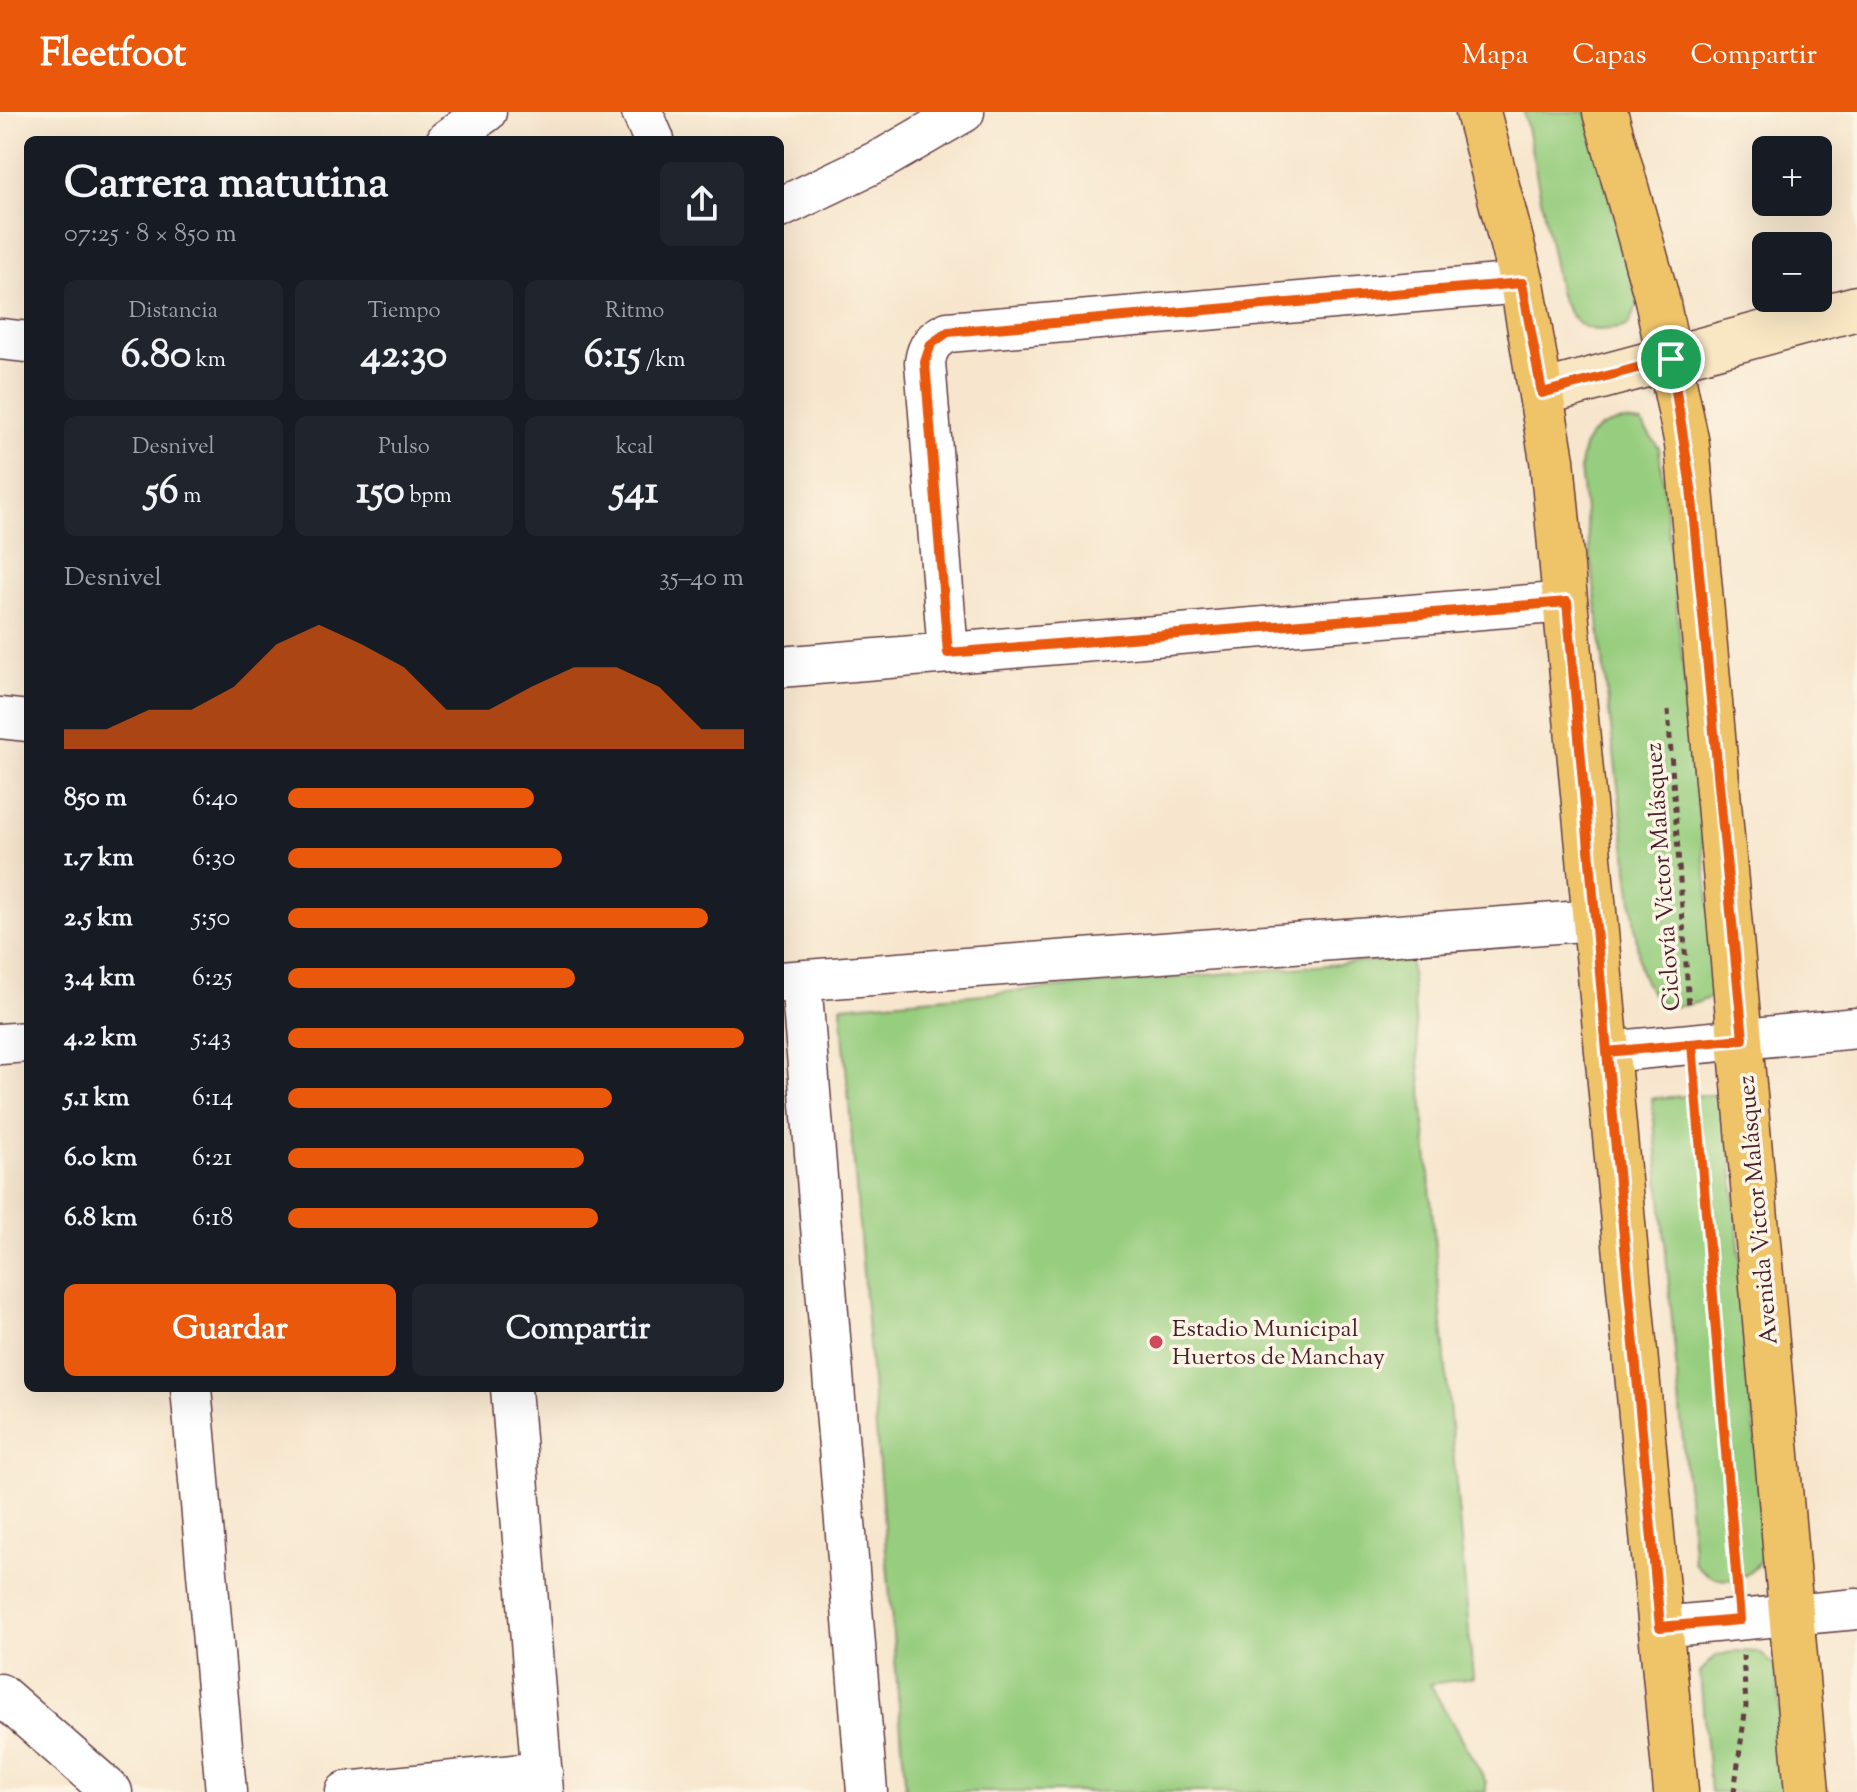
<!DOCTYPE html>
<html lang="es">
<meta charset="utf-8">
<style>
:root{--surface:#171b24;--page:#20242c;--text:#f1f3f6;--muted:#9ea1a6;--accent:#ea580c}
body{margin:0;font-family:"Sorts Mill Goudy",serif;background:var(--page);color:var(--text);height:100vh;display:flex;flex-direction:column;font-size:30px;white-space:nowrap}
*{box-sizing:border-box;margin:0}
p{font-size:26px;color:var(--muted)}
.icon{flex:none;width:44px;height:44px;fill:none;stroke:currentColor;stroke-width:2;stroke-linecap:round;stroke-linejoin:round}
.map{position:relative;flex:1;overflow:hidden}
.sheet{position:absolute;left:24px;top:24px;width:760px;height:1256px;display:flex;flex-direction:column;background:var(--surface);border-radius:12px;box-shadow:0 8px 32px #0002}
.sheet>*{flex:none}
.fabs{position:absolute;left:1752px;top:24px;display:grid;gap:16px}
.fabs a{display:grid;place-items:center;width:80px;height:80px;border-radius:12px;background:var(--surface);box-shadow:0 8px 32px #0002;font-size:40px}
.pin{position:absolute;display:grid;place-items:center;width:68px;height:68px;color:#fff;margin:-34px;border:4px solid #fff;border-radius:50%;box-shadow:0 2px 8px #0007}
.round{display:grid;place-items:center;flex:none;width:84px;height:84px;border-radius:12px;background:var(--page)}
.summary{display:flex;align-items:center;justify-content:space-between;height:136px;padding:0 40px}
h1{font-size:44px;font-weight:800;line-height:60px}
.stats{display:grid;grid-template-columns:repeat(3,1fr);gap:12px;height:136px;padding:8px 40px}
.stats div{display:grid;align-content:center;border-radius:12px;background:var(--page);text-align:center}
.stats b{font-size:40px;font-weight:800}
.stats small{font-size:22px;font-weight:400}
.stats p{font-size:22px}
.chart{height:224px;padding:16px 40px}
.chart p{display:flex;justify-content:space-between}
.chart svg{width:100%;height:144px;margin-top:8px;fill:var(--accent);opacity:.7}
.action{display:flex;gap:16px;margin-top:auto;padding:16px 40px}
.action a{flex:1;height:92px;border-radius:12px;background:var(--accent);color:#fff;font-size:32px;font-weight:800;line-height:92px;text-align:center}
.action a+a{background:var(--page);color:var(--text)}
ul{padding:0 40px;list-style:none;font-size:26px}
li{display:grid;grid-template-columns:128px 96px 1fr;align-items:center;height:60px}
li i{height:20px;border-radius:10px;background:var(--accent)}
header{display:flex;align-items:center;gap:48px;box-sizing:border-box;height:112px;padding:0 40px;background:var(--accent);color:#fff}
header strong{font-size:38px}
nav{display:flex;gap:44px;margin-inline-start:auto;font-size:28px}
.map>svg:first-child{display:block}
</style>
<header>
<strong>Fleetfoot</strong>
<nav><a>Mapa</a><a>Capas</a><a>Compartir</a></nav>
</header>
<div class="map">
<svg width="1857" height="1680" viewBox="0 0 1857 1680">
<rect width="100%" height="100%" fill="#fcf5e5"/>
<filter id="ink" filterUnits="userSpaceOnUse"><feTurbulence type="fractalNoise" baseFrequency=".0125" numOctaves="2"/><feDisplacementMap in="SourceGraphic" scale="16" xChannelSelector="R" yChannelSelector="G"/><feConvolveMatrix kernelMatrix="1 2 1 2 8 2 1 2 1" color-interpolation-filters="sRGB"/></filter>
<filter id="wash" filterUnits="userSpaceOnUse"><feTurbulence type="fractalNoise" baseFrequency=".006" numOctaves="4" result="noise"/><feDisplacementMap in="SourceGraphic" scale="32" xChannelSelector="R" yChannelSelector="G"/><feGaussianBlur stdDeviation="1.8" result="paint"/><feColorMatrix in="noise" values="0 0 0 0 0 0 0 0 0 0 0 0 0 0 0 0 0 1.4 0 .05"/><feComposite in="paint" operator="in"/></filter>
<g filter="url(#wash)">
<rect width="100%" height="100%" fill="#f7e6cd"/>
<path fill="#97cd7e" stroke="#707654" stroke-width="2" d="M1524,0h62l52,192 -10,22c-38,9 -53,5 -68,-31z
M1623,309l18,2 18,25 58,527 -6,22c-38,17 -57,13 -71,-28l-60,-500c2,-31 13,-43 43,-48z
M1410,846l63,720 -43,6 56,98v10h-580l-65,-786z
M1726,982l39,457c-14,33 -47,38 -71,12l-42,-465z
M1736,1539l23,1 17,15 10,125h-76l-10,-120 16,-16z"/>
</g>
<g filter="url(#ink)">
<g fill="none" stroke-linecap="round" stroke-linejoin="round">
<g stroke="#643d43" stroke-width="43">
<path id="street" d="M642,0l12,28
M447,28l39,-28
M780,96l106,-51 78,-45
M0,227l28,3
M948,541l-23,-291c2,-15 9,-24 23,-30l574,-49
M780,555l787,-65
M0,606l28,3
M801,869l66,811
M780,870l815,-62
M0,932l28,-2
M1607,940l250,-24
M191,1276l35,404
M511,1276l32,404
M1660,1515l197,-18
M0,1582l112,98
M346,1680l196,-20"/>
</g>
<g stroke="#643d43" stroke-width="47">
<path id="secondary" d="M1542,281l315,-85"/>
</g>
<g stroke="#643d43" stroke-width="47">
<path id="primary" d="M1478,0l44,171 30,177 124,1332
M1605,0l51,183 31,149 120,1348"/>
</g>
<path stroke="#643d43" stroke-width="5" stroke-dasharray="6 6" stroke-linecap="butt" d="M1668,598l21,297
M1695,969l43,504
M1734,1680l12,-86 -3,-51"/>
<use href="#street" stroke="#fff" stroke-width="40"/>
<use href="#secondary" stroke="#f9e7c3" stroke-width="44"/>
<use href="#primary" stroke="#efc469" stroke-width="44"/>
</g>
</g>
<g fill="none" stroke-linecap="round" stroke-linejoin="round" filter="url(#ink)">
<g stroke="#fff" stroke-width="16">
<path id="route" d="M1671,247l-129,34 -20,-110 -574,49 -17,12 -6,18 23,291 619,-51 40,450 85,-8 48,576 -80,7 -53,-575 136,-13 -52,-551 -20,-129"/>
</g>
<use href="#route" stroke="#ea580c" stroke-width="10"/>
</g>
<circle fill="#d1495b" stroke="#fcf5e5" stroke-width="3" cx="1156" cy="1230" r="8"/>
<g text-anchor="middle" stroke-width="7" stroke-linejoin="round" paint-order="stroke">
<g font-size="24" fill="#4a1f2b" stroke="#fcf5e5">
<text transform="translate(1662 765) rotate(-94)" y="8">Ciclovía Víctor Malásquez</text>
<text transform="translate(1757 1098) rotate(-95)" y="8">Avenida Victor Malásquez</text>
</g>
<g font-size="24" fill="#4a1f2b" stroke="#fcf5e5" text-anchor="start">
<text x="1172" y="1224">Estadio Municipal<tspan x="1172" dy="28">Huertos de Manchay</tspan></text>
</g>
</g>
</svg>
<div class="fabs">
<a>+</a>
<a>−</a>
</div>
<div class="pin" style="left:1671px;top:247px;background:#1e9e55"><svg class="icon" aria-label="arrive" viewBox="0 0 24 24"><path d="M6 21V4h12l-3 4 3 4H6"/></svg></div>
<section class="sheet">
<div class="summary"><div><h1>Carrera matutina</h1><p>07:25 · 8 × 850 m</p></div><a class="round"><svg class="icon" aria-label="share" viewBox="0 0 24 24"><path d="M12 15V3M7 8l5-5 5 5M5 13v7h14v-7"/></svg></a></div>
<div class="stats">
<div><p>Distancia</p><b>6.80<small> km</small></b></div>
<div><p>Tiempo</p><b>42:30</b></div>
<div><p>Ritmo</p><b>6:15<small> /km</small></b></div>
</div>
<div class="stats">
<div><p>Desnivel</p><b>56<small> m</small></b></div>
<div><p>Pulso</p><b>150<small> bpm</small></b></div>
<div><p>kcal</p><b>541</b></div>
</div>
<div class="chart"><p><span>Desnivel</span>35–40 m</p>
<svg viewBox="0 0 160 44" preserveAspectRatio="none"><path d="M0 44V38L10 38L20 32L30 32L40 25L50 12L60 6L70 12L80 19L90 32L100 32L110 25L120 19L130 19L140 25L150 38L160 38V44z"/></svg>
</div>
<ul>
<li><b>850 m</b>6:40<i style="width:54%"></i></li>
<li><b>1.7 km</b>6:30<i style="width:60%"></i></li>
<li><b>2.5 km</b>5:50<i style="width:92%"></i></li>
<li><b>3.4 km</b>6:25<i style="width:63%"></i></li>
<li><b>4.2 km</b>5:43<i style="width:100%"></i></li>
<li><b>5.1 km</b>6:14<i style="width:71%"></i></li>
<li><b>6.0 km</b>6:21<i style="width:65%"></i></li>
<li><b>6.8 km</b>6:18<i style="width:68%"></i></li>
</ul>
<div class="action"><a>Guardar</a><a>Compartir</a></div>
</section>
</div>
